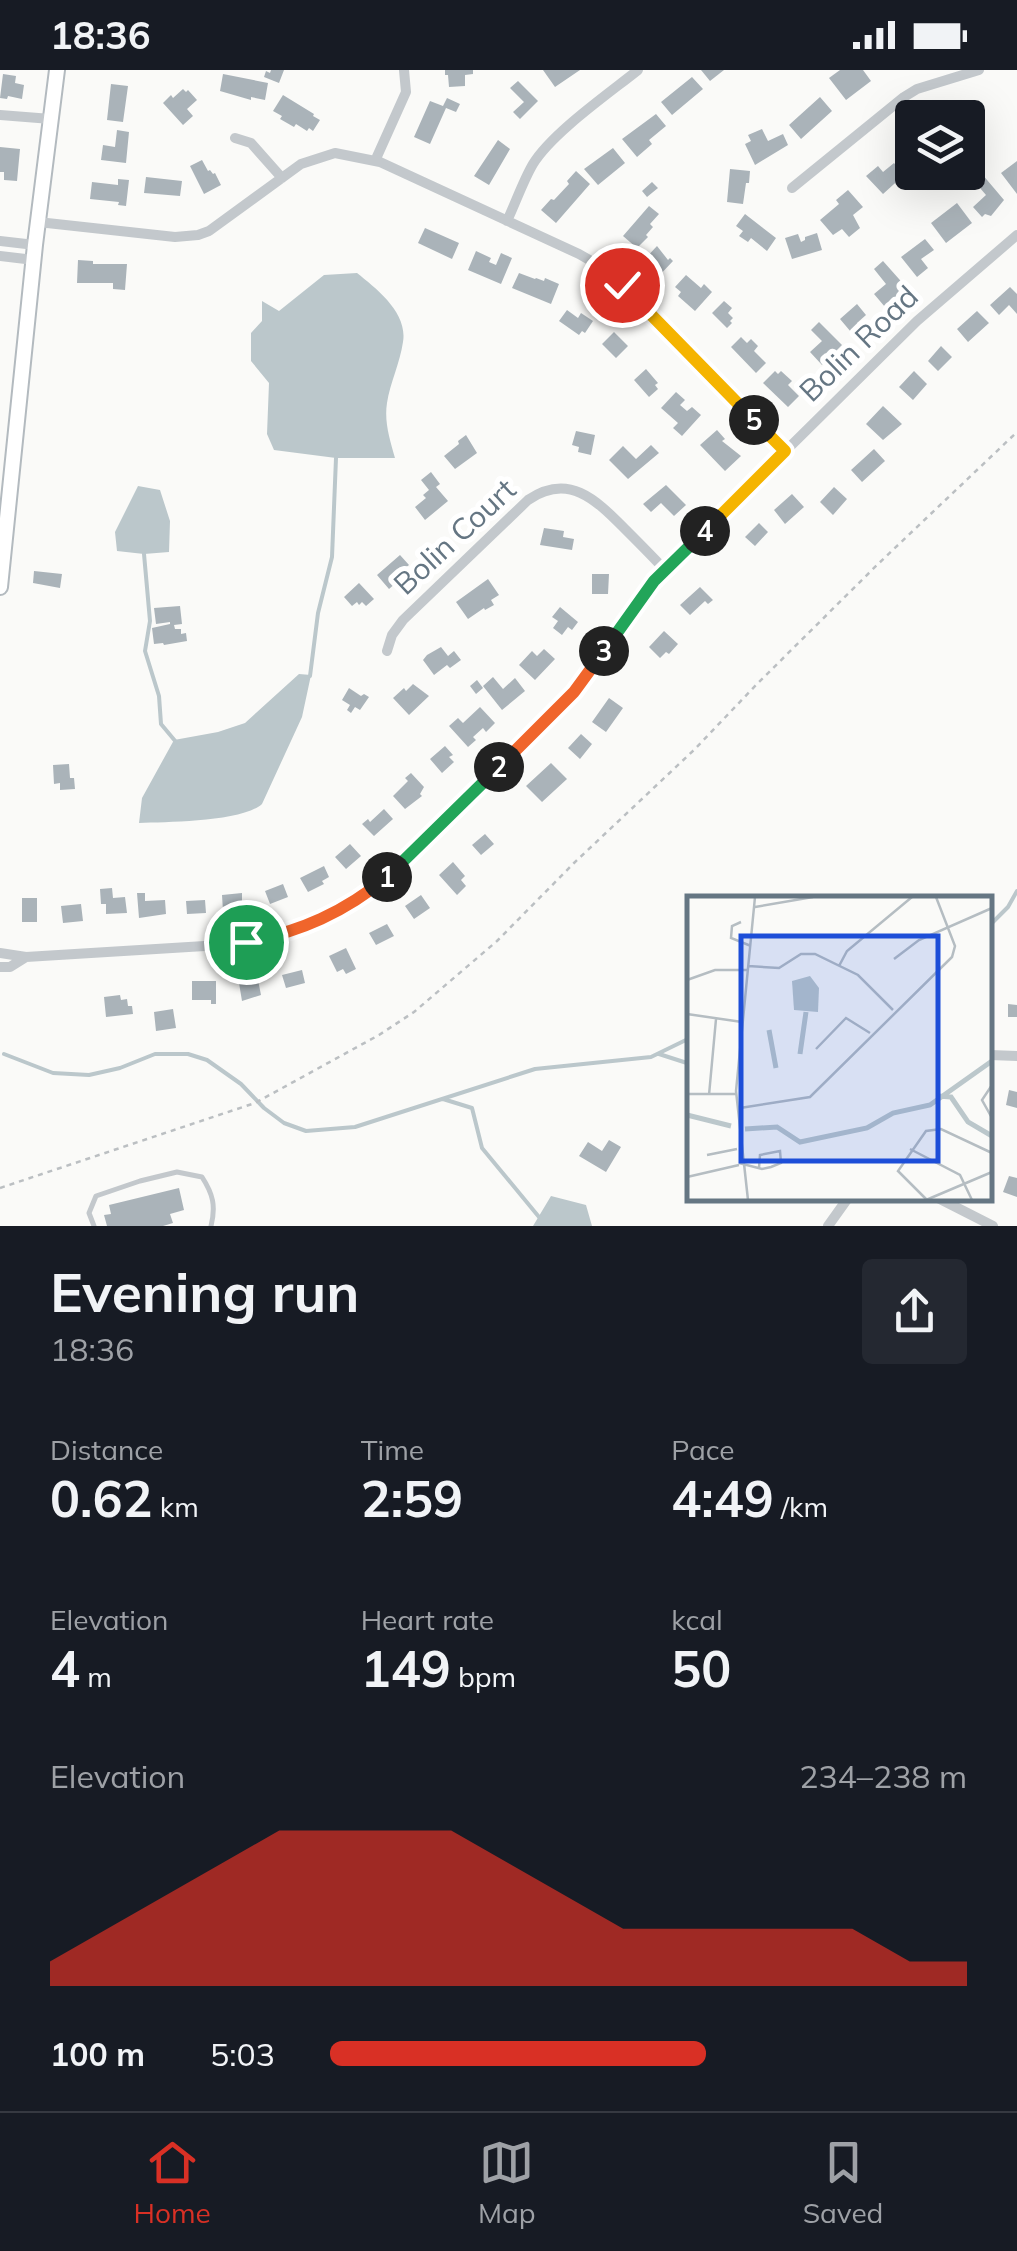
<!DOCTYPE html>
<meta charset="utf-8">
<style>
:root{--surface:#171b24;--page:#242831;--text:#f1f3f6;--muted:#9ea1a6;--line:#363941;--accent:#d93025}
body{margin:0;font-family:Mulish,sans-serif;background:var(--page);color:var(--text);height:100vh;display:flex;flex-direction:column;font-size:38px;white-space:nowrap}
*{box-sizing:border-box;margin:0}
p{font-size:32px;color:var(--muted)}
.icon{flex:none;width:55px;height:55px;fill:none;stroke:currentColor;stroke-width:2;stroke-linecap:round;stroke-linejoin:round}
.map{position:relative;height:1156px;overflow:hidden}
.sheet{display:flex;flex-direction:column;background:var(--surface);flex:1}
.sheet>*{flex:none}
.buttons{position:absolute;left:895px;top:30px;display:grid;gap:20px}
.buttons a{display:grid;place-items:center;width:90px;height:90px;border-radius:10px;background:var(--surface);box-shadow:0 10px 40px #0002;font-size:50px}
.pin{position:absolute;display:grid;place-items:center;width:85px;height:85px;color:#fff;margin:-42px;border:5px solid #fff;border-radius:50%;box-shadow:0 2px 10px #0007}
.km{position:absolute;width:50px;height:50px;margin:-25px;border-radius:50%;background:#222;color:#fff;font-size:28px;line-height:50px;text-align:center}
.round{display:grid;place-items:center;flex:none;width:105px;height:105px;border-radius:10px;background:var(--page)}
.overview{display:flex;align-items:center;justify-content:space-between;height:170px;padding:0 50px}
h1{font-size:55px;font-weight:700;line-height:75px}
.stats{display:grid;grid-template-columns:repeat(3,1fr);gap:15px;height:170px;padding:10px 50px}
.stats div{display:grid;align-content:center}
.stats b{font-size:50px;font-weight:700}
.stats small{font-size:28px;font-weight:400}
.stats p{font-size:28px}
.chart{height:280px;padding:20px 50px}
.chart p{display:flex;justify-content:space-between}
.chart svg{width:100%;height:180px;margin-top:10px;fill:var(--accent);opacity:.7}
ul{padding:0 50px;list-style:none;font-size:32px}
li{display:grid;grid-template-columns:160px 120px 1fr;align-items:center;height:75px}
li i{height:25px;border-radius:12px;background:var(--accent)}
.status{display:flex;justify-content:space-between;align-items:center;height:70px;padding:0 50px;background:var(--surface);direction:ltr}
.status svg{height:28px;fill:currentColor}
.tab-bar{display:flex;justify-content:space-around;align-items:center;height:140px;border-top:2px solid var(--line);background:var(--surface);font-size:28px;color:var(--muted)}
.tab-bar a{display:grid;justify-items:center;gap:5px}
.tab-bar .selected{color:var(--accent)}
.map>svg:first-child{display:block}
</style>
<div class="status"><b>18:36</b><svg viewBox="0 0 49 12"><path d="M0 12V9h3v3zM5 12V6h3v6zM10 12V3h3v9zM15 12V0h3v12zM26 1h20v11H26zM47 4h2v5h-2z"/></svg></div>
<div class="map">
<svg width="1017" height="1156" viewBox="0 0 1017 1156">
<rect width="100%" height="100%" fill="#fafaf8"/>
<path fill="#bbc7cb" d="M357,203c20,16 51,40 46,69 -3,21 -13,41 -16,61 -3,19 3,37 8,55h-59l-62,-8 -7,-16 2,-51 -18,-22v-28l11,-12v-20l17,10 45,-36z
M138,416l22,4 10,31 -1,31 -25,2 -27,-3 -2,-19z
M299,604l12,1 -9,42 -40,87c-20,18 -94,18 -123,19l3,-25 32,-58 44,-8 27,-9z
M551,1126l35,9 6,21h-59z"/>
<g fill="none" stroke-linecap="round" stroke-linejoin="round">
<path stroke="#bbc7cb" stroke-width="4" d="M144,484l6,67 -5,30 14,45 2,28 15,18
M310,606l8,-63 14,-56 4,-99
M990,855l18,-18 9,-16
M4,984l49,19 36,2 31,-7 35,-14h33l19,6 34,24 23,24 20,15 22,8 49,-4 180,-58 116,-12 39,-19
M659,984l31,10
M443,1029l29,9 10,40 57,69"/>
</g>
<path fill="#aab3b9" d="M271,0h13l-5,13 -15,-6 2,-6 4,2z
M445,0h28v4l-8,1v11l-16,1 -1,-12h-3z
M543,0h37l-25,17z
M701,0h23l-14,11z
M840,0h23l8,11 -25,19 -17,-22z
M3,4l13,2 -1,7 9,2 -2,14 -14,-3 -1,3 -7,-1z
M223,4l45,9 -3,17 -14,-3v3l-31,-9z
M692,7l11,12 -31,26 -11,-13z
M518,11l20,20 -18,18 -7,-7 11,-10 -14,-14z
M111,14l17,2 -5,36 -16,-2z
M183,19l3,3 2,-2 9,10 -10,9 6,7 -10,9 -20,-22 8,-8 2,3z
M283,25l31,19 -1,2 7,4 -7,11 -4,-3 -2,3 -11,-7 -2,3 -14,-8 2,-3 -9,-5z
M820,27l12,14 -31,28 -12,-14z
M447,28l13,6 -4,8 -10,-4 -16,36 -16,-7 16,-36 13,5z
M980,38l5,17 -17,4v-11h-20z
M656,44l10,12 -17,14 3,4 -15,13 -15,-18z
M762,59l6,12 15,-7 5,11 -33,20 -10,-21 6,-3 -3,-6z
M117,60l12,2 -3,31 -25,-3 2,-15 12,2z
M912,65v21l-5,4 -11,-13z
M498,70l12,9 -21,36 -15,-9z
M0,77l20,2 -3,32 -13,-1v-8h-4z
M613,78l12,15 -27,22 -14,-16z
M202,90l6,11 2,-1 3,4 2,-1 6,12 -17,9 -14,-28z
M1017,91v33l-16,-21z
M894,93l10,12 -21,19 -17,-18 12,-10 5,6z
M730,99l20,2 -1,12h-3l-3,21 -16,-2z
M576,101l14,13 -34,39 -15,-13 10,-11 3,1 15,-16 -2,-3z
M982,104l22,26 -13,16 -6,-2 -3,3 -9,-10 13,-12 -12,-14z
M146,107l36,4 -2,15 -36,-3z
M118,109l11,1 -3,26 -8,-1 1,-3 -29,-3 2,-17 26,3z
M652,112l6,6 -11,9 -5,-6z
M848,120l15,17 -10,8 7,13 -11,9 -7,-8 -9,6 -13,-15 19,-16 -3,-4z
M957,133l15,20 -26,20 -15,-20z
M649,136l10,8 -9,10 3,3 -7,8 2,2 -11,11 -14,-12z
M745,144l31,24 -9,13 -16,-13 -3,4 -9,-6 4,-5 -7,-5z
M425,158l34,15 -7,16 -34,-16z
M817,163l5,17 -30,9 -7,-21 13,-4 3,8 4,-2v-3z
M925,169l9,11 -13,9 7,9 -11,9 -16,-20z
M657,176l11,14 2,-2 3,3 -17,18 -4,-4 2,-2 -12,-11z
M476,181l15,7 -2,4 7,3 5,-12 11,5 -11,26 -33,-14z
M78,190l15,1v3h34l-2,26 -12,-1v-6h-36z
M883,191l24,27 -22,19 -11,-13 12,-10 -12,-15z
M519,203l16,6 1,-1 8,3 1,-3 14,6 -8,20 -39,-16z
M686,205l15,13 3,-4 8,8 -17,19 -17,-15 3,-4 -6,-5z
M1010,217l7,7v20l-8,-9 -10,10 -9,-10z
M724,231l8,7 -4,5 5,5 -3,3 2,2 -5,5 -15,-15z
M857,234l9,11 -9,8 7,8 -8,7 -16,-19z
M567,240l11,8 3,-5 12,8 -8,12 -3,-2 -3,4 -20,-14z
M977,241l12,12 -21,19 -11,-13z
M819,252l23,23 -20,20 -12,-13 12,-11 -11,-11z
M614,262l14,14 -12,12 -14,-14z
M741,267l6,6 4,-4 7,7 -4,5 12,12 -10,10 -25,-26z
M941,276l11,11 -14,14 -10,-10z
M646,299l12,14 -3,2 3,4 -9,8 -15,-17z
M775,301l3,3 3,-3 11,10 -4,4 11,11 -11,11 -25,-24z
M914,301l13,13 -14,16 -14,-13z
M676,322l9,8 -5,5 7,6 5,-4 9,8 -19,21 -9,-8 5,-5 -17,-15z
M883,336l19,18 -19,16 -17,-16z
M717,360l8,9 -3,2 19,15 -16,15 -25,-26z
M576,361l19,4 -4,20 -13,-3 1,-5 -7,-2z
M466,365l11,18 -22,16 -11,-13 15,-12 -1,-3z
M651,375l8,8 -31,26 -19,-19 14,-14 13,13z
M874,379l11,12 -23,21 -11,-12z
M431,402l9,12 -4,3 12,14 -23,19 -10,-13 11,-9 -3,-3 6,-5 -8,-10z
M666,415l20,20 -12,11 -13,-13 -10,9 -8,-8z
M834,417l13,12 -14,16 -13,-13z
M792,424l12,13 -19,17 -11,-14z
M759,453l9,9 -13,14 -10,-9z
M544,458l20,3 -1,6 11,2 -2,11 -32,-5z
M400,485l9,10 -8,7 3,4 -15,13 -12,-14z
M34,501l28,3 -2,14 -27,-5z
M592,504h17l-1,20h-16z
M488,509l11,16 -8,5 3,5 -9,5 -1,-2 -16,11 -12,-17z
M359,513l15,16 -8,7 -4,-4 -3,3 -2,-3 -5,4 -8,-9z
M700,517l13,13 -5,4 -3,-3 -15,14 -10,-10z
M180,536l2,18 -8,1 1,4h6v5l5,-1 1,8 -23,4 -1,-2 -9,1 -2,-16 18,-4v-2l-14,2 -2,-16z
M560,537l18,15 -6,8 -4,-3 -6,8 -9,-7 5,-7 -6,-4z
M664,561l14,13 -9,10 -3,-2 -6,6 -11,-11z
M441,577l7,9 6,-5 7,9 -11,8 -3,-3 -13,10 -11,-15 4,-5z
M544,579l11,10 -20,21 -16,-15 13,-14 5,5z
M493,607l10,12 12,-11 10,13 -23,19 -19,-24z
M477,610l6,8 -7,6 -6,-8z
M413,614l16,12 -20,19 -16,-17 11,-10 2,3z
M349,618l12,8 3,-2 5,3 -9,13 -5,-3 -4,6 -4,-3 3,-5 -8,-5z
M609,628l14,10 -17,24 -14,-10z
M480,637l15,16 -9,9 -3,-4 -10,9 3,3 -8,7 -19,-21 9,-8 5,5z
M581,664l11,10 -12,15 -12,-11z
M445,676l8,9 -4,2 5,5 -12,11 -12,-14z
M551,693l16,16 -25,23 -16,-16z
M69,694l1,14h4l1,11 -15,1v-7l-6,1 -1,-19z
M411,703l13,14 -4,7 2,2 -17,13 -12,-13 15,-15 -3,-3z
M384,739l9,10 -19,17 -12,-12 6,-5 2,3z
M485,764l9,10 -13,11 -9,-10z
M350,774l11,12 -15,13 -11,-12z
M453,792l12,14 -4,4 5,6 -9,9 -18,-20z
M324,796l5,11 -7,4 2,3 -16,8 -8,-14z
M283,814l5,13 -18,7 -5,-13z
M112,818l1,10 12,-1 2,16 -21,1v-10h-5l-1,-15z
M137,823h8v8l20,-1 1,14 -27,4z
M242,823v16l-19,2 -1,-16z
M421,825l9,13 -16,11 -9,-13z
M22,828h15v24h-15z
M205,830l1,13 -19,1 -1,-13z
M81,834l2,17 -20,2 -2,-17z
M387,854l7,12 -18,9 -7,-12z
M346,878l10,21 -10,5 -3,-5 -6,3 -8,-16z
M302,900l3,13 -19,5 -4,-13z
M258,910l3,15 -19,6 -3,-18z
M192,911h24v23h-5v-4h-19z
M120,925l1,5 6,-1 1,7h4l1,8 -27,3 -2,-20z
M1008,934l9,1v12h-9z
M173,939l3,19 -20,3 -2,-19z
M1009,1020l8,2v16l-11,-3z
M609,1070l12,7 -15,25 -27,-16 9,-14 14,9z
M1009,1106l8,2v19l-14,-5z
M179,1118l5,22 -14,4 3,9 -10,3h-56l-3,-11 7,-1 -2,-9z"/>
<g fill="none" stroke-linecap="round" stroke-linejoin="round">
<g stroke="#b3babf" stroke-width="18">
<path id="secondary" d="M0,517l35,-342 22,-175"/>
</g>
<path stroke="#bbbfc2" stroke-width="2.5" stroke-dasharray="5 5" stroke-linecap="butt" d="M0,1118l255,-85 124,-68 35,-23 83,-71 77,-78 121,-114 61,-64 121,-120 140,-133"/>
<path stroke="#c3c8cc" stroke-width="5" d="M94,1156l-5,-13 7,-17 44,-15 37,-9 25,5c11,17 14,29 9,49"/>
<path stroke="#c3c8cc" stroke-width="10" d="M0,45l51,4
M235,68l16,5 31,35
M375,91l31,-69 -2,-22
M792,118l112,-91 13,-8 62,-19
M507,151c9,-19 16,-40 26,-57 19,-31 75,-70 105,-94
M38,152l137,15 23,-2 11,-4 92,-67 34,-11 45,9 199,92 26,15 180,182
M0,171l35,4
M0,186l34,4
M387,581l5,-16 11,-15 125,-120c41,-28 68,0 97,29 14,14 27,27 40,41
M0,883l26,4 195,-12 41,-6 39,-11 21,-8 35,-20 30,-24 187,-184 80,-111 263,-260 100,-86
M0,897h10l16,-10
M990,985l27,1
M938,1128l55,28
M828,1156l20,-28"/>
<use href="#secondary" stroke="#fff" stroke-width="14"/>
</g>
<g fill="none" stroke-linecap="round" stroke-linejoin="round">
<g stroke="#fff" stroke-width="20">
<path id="split-1" d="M246,872c54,-10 99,-30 141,-65"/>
</g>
<g stroke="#fff" stroke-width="20">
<path id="split-2" d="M387,807l112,-110"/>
</g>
<g stroke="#fff" stroke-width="20">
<path id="split-3" d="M499,697l75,-75 30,-41"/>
</g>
<g stroke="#fff" stroke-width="20">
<path id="split-4" d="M604,581l50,-70 51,-50"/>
</g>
<g stroke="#fff" stroke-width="20">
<path id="split-5" d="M705,461l80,-80 -31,-31"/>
</g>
<g stroke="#fff" stroke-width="20">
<path id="split-6" d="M622,215l132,135"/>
</g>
<use href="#split-1" stroke="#f0652b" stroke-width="12"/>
<use href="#split-2" stroke="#22a559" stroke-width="12"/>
<use href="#split-3" stroke="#f0652b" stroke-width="12"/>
<use href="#split-4" stroke="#22a559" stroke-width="12"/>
<use href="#split-5" stroke="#f5b400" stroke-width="12"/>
<use href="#split-6" stroke="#f5b400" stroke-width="12"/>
</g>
<g text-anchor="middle" stroke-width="10" stroke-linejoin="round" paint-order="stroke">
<g font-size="30" fill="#657683" stroke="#fff">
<text transform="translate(859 274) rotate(-44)" y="10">Bolin Road</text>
<text transform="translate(455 467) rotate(-43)" y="10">Bolin Court</text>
</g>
</g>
<g transform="translate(687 826)">
<rect width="305" height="305" fill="#fafaf8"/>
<path d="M123,80l9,12 -1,24 -24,-2 -2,-29z" fill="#bbc7cb"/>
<path fill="none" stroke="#bbc7cb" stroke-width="5" d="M82,134l7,38M113,158l6,-42M251,200l13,1 17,25 24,14M0,219l44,11M58,233l32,-2 23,15 67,-14 26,-15 37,-8 62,-44"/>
<path fill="none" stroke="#b5bdc2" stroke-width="2.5" d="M68,11l58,-10M54,26l-9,4 -1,12 20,8M207,63l25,-19 73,-32M61,70l31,2 22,-14h14l43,21 35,35M152,70l8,-15 65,-54M0,84l28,-10h33M0,118l55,8M129,153l30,-31 24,15M305,189l-10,15 10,18M0,198h49M22,199l7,-76M53,212l70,-11 142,-140 3,-11 -19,-49M223,253l50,26 12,25M20,259l30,-6M52,267l23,6 9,-2 10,-4 -1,-12 -20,4 -1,13M0,281l52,-12M61,304l-12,-109 19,-194M239,304l66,-28M240,304l-29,-29 28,-40 15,-2 51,24"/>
<path fill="#1d4ed8" fill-opacity="0.15" stroke="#1d4ed8" stroke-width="5" d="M54,40h197v225h-197z"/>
<rect width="305" height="305" fill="none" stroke="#657683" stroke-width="5"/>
</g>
</svg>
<div class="buttons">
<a><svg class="icon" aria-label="layers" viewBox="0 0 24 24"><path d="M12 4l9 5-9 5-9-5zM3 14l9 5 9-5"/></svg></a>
</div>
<div class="pin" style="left:246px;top:872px;background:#1e9e55"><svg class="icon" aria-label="arrive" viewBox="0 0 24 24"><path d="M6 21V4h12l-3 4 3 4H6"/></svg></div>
<div class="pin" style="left:622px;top:215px;background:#d93025"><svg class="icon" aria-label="check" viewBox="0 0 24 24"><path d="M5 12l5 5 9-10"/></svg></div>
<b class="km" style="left:387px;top:807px">1</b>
<b class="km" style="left:499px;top:697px">2</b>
<b class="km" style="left:604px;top:581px">3</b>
<b class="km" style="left:705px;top:461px">4</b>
<b class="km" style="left:754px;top:350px">5</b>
</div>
<section class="sheet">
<div class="overview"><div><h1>Evening run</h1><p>18:36</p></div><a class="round"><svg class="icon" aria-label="share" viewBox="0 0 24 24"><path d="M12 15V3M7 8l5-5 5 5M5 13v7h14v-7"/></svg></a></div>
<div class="stats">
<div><p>Distance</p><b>0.62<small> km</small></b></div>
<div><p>Time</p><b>2:59</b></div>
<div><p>Pace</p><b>4:49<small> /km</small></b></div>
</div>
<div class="stats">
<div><p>Elevation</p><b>4<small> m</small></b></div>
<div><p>Heart rate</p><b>149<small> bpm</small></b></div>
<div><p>kcal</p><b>50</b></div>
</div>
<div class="chart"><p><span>Elevation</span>234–238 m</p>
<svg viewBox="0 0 160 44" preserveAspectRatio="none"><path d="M0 44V38L10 30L20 22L30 14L40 6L50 6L60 6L70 6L80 14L90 22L100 30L110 30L120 30L130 30L140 30L150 38L160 38V44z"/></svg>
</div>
<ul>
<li><b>100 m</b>5:03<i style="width:59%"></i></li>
</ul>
</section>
<nav class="tab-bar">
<a class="selected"><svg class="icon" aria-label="home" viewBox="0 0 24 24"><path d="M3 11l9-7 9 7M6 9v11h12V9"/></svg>Home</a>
<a><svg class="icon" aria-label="map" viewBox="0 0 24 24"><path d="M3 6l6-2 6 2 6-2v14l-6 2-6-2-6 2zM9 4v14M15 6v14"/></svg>Map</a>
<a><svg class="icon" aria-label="saved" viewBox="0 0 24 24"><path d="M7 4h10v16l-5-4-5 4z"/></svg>Saved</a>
</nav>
